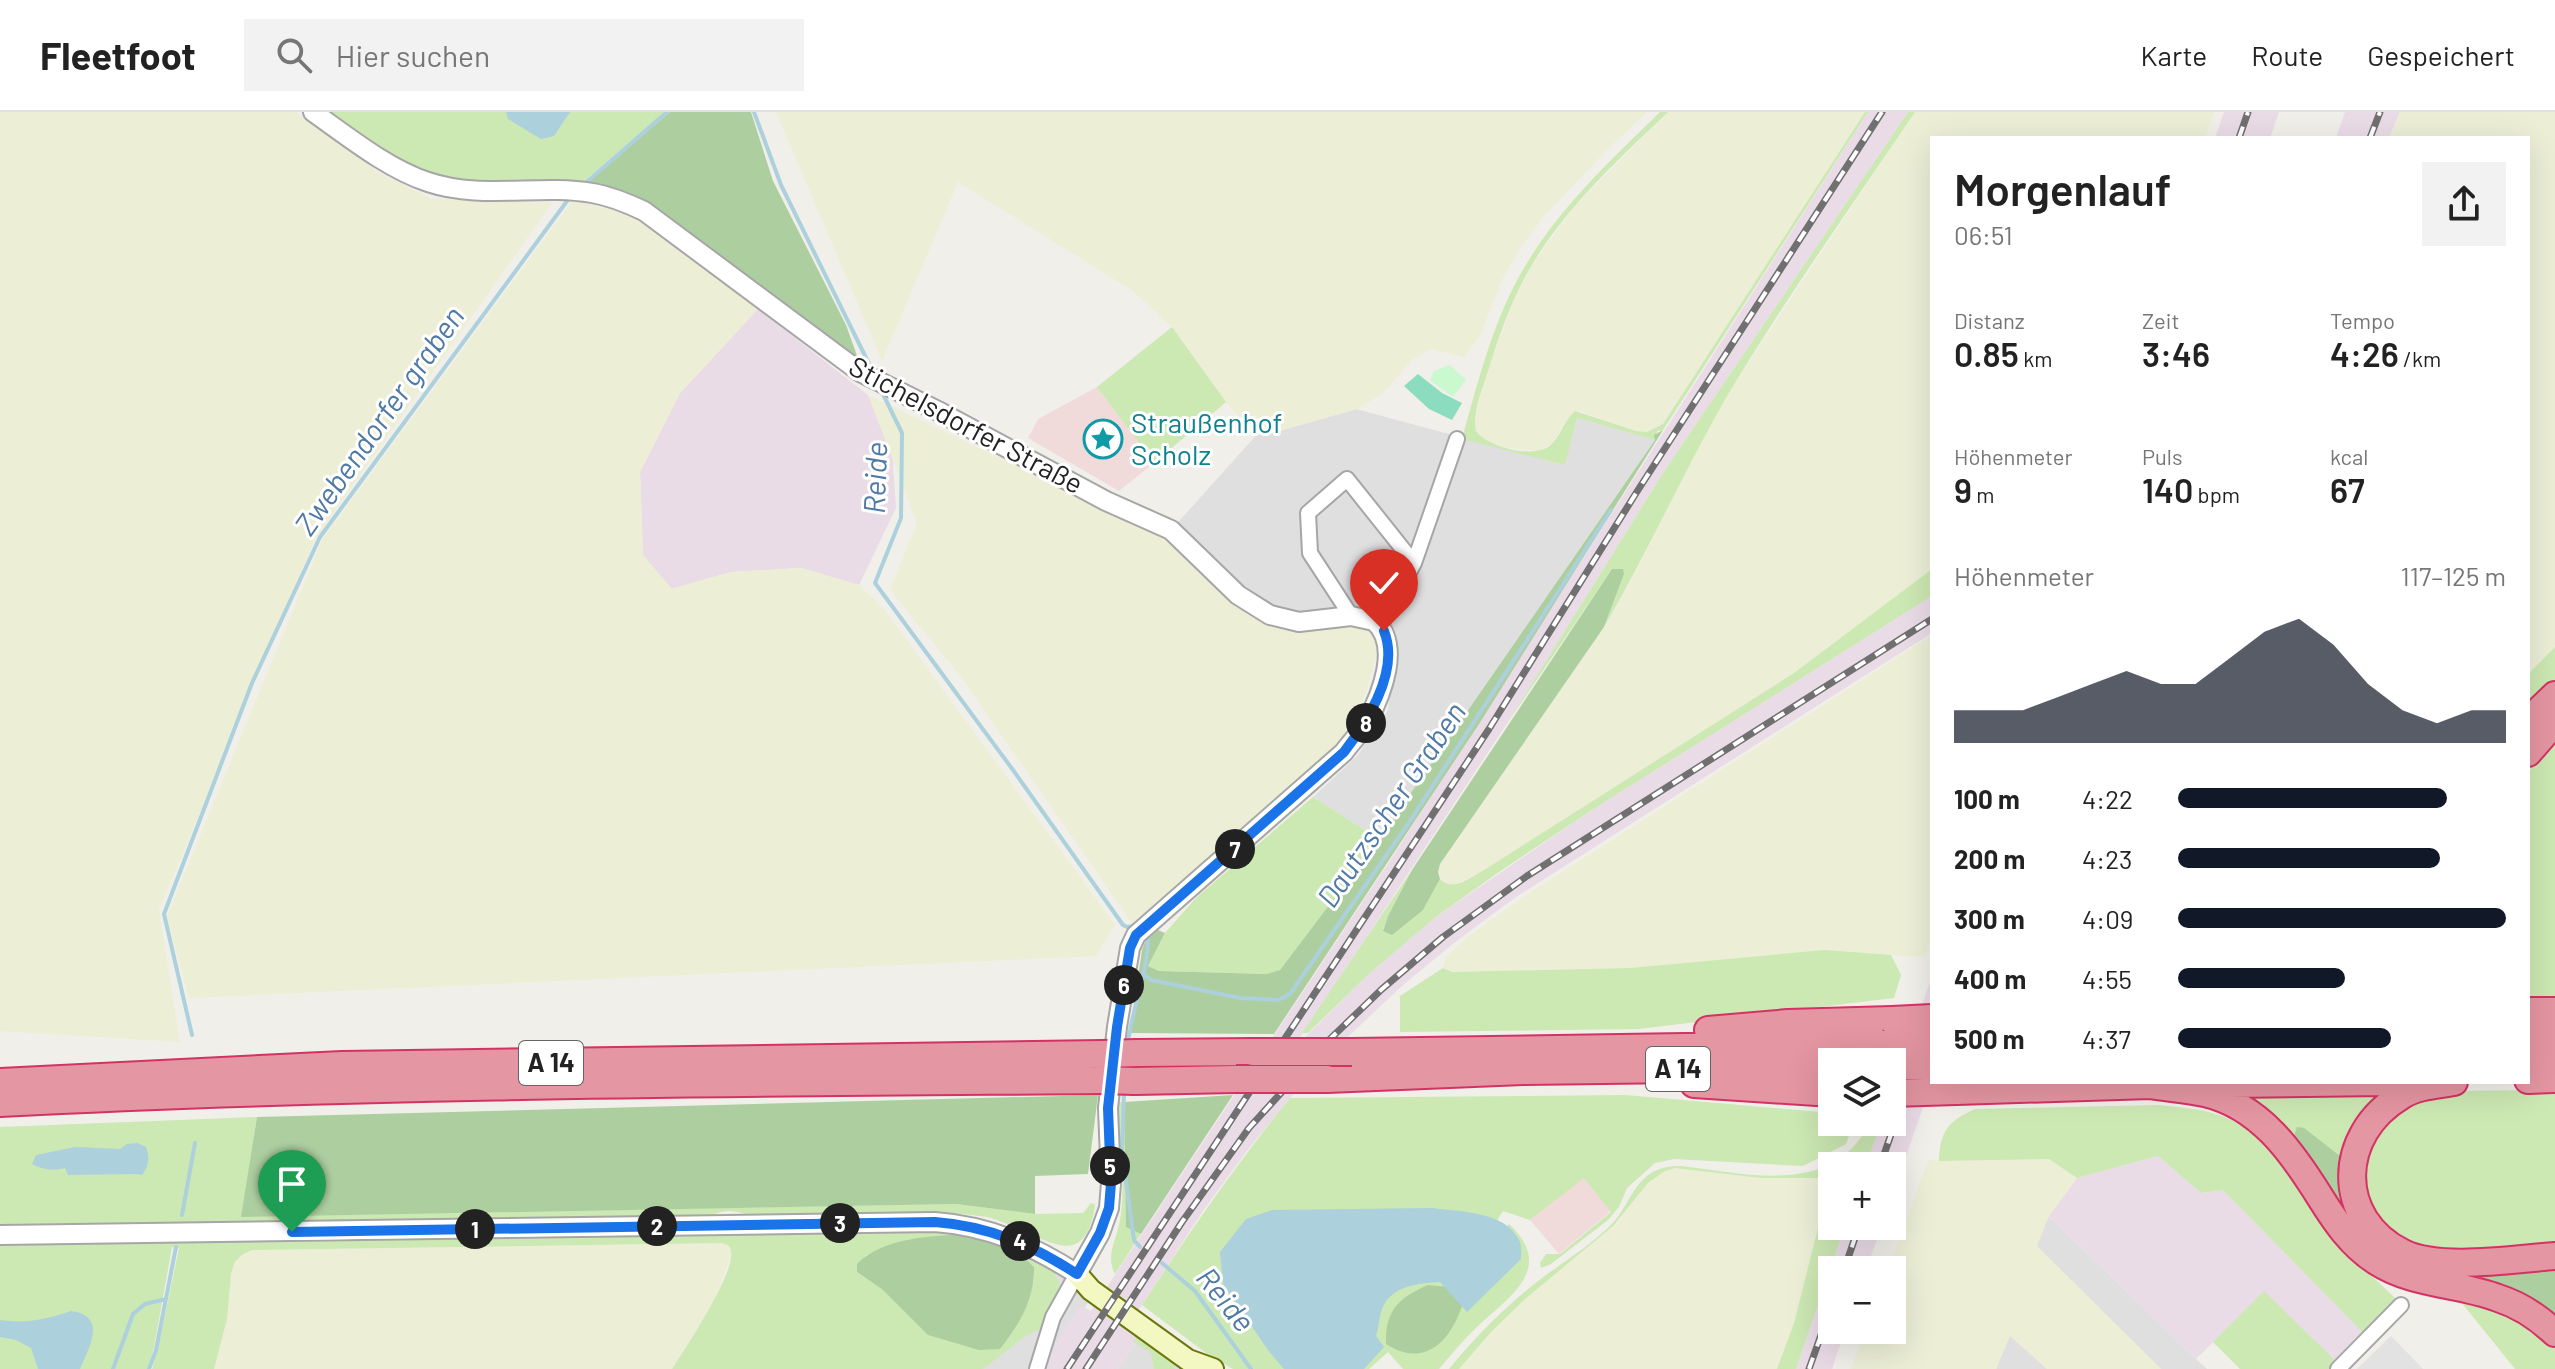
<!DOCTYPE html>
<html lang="de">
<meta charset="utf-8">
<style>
:root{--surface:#fff;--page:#f2f2f2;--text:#222;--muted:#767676;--line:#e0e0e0;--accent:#111827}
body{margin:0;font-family:Barlow,sans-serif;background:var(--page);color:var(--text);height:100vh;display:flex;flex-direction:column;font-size:30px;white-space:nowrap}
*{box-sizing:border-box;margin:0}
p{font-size:26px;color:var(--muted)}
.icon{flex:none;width:44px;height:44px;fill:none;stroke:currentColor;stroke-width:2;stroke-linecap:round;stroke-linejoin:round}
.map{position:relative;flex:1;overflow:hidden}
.panel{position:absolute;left:1930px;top:24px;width:600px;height:948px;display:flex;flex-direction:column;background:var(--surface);border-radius:0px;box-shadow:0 8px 32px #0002}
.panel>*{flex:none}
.fabs{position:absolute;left:1818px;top:936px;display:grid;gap:16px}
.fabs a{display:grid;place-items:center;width:88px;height:88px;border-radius:0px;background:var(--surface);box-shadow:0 8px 32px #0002;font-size:40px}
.pin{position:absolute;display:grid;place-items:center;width:68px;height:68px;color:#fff;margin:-82px -34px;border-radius:50% 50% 50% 0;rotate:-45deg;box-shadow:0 0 8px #0007}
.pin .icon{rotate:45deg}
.km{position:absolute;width:40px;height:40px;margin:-20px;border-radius:50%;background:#222;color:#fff;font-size:22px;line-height:40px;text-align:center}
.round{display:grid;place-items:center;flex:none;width:84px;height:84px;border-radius:0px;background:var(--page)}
.head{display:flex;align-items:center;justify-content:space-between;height:136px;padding:0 24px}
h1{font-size:44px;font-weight:600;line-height:60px}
.stats{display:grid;grid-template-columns:repeat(3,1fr);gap:12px;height:136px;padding:8px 24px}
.stats div{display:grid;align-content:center}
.stats b{font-size:34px;font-weight:600}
.stats small{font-size:22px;font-weight:400}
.stats p{font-size:22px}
.chart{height:224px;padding:16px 24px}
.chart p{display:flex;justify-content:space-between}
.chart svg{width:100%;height:144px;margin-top:8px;fill:var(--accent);opacity:.7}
ul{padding:0 24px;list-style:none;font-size:26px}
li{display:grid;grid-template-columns:128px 96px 1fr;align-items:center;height:60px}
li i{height:20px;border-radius:10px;background:var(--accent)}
header{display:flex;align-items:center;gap:48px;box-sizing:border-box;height:112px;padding:0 40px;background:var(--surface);border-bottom:2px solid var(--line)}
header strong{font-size:38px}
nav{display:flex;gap:44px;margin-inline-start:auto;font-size:28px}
.search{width:560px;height:72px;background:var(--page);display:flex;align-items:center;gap:20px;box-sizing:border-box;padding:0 28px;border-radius:0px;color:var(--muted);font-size:30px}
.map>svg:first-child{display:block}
</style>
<header>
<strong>Fleetfoot</strong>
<div class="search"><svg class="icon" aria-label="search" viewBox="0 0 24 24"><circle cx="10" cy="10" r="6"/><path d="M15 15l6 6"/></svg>Hier suchen</div>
<nav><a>Karte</a><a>Route</a><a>Gespeichert</a></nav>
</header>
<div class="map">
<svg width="2555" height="1257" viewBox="0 0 2555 1257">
<rect width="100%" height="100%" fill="#f1efe9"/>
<path fill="#e0dfdf" d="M1356,297l208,56 13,-47 78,22 -276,399 -66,-42 45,-42 30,-45 6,-56 -3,-23 -40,-15 -81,-1 -99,-85 90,-100 18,1z
M2049,1104l147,143 11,10h-46l-125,-123z
M1054,1160l143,97h-79l24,-36 -51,-34 -51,70h-58l59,-49z
M2010,1223l37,34h-51z"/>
<path fill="#f1dbda" d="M1097,275l57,76 -35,28 -91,-53 10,-19z
M1584,1065l27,34 -52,43 -29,-34z"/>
<path fill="#eadce7" d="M1868,0h40l-243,358 -159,255 -214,325 78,-77 67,-57 155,-106 340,-214v37l-416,264 -62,46 -52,43 -49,46 -63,66 -44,54 -43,59 -73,112 12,10 -24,36h-78l40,-63 11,5 304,-458z
M2224,0h55l-9,26h-55z
M2345,0h55l-11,26h-53z
M758,197l110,86 30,49 -5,20 3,44 -37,77 -58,-17 -70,4 -60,17 -28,-34 -3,-83 40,-79z
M1932,864v106l-40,114v-30h-26l15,-44h11v-30z
M2158,1044l43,37 22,-3 141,144 -28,27 -72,-69 -68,67 -147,-143 28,-38z
M1845,1114h37l-16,44h-34v60h13l-13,39h-36z"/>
<path fill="#ecefd6" d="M0,0h295l81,59 56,28 120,4 -237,336 -156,371 21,132 -180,-11z
M776,0h871l-39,37 -63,66 -25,33 -19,34 -21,54 -16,21 -33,-8 -18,10 -30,34 -26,16 -78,22 -18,-1 -20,-11 -15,-17 -54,-75 -39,-36 -175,-109 -76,179z
M1668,0h197l-202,312 -17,8 -10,-1 -56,-20 -9,3 -19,29 -13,8 -40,-4 -11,-4 -12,-12 -1,-19 17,-55 26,-65 14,-27 42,-58z
M1915,0h299l-9,26h-273v431l-138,104 -310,197 -31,16 -8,-1 -7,-13 2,-8 164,-237 27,-46 72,-143 33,-57z
M2400,0h155v535l-27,27v-536h-139z
M573,88l68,17 117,92 -78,84 -40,79 3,83 29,34 59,-17 70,-4 58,17 25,24 231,316 -19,31 -907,42 -22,-82 155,-376z
M868,283l299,143 61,58 56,33 61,-4 17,1 14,10 3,12 -14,47 -27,52 -206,176 -171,-246 -71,-87 27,-67z
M1932,523v301l-7,21 -100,-6 -195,17 -178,4 -9,-4 3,-11 21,-20 56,-40z
M2049,1047l28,19 -28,38 -12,30 124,123h-114l-37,-33 -14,33h-145l14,-39h27v-60h-4l40,-110z
M1675,1056l86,10h71l-38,145 -17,46h-318l33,-38 32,-31 89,-74 35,-43 17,-12z
M723,1131l6,3 3,7 -18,49 -42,67h-458l13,-50 4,-45 4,-11 8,-9 9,-4z"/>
<path fill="#cce8b3" d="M328,0h337l-89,76 -122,-7 -49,-16z
M1660,0h8c-49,47 -100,93 -135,151 -20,33 -34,72 -45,108 -6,20 -16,40 -12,60 11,16 55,27 72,16 12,-8 16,-27 27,-36l61,20 11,1 16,-8 202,-312h3l-205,318 -6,1 -2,9 -78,-22 -12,47 -103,-26c16,-57 31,-119 62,-171 35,-60 87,-108 136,-156z
M1908,0h7c-60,89 -123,177 -179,269 -48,80 -85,166 -132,246l20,-53 -2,-5h-10l-106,156 159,-255z
M1172,215l54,75 -72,61 -57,-76z
M1932,457v27l-340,214 -93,62 -62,44 -67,57 -62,60h-6l110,-163 -24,46 -5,14 40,-20 17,-31c13,14 30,-2 44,-9l310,-197z
M2555,535v41l-27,26v-40z
M2555,629v260h-27v-229z
M1313,685l66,42 -99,131 -12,4 -109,-3 -11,-5 17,-33 31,-35z
M1825,838l66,5 10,20 -7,23 -255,31 -239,3v-36l43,-28 9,4 178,-4z
M2393,977l-46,82 -56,-26 -72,-54z
M2555,978v159l-91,7 -74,-17 -33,-52v-17l34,-61 53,-18z
M1625,983l207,18v9h22l-8,22 -43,22 -129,-7 -19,4 -28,25 -8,19 -11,13 -57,44 -10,4 -1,-5 6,-9h14l51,-42 -27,-34 -54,42 -27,-9 -8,13 -66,-14 -140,159h-56l-27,-16 -64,-48c47,-72 94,-141 148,-207z
M1118,990h6l2,124 15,8 -26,40c-10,-19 2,-35 5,-54 7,-38 -3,-79 -2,-118z
M2159,993c25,3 50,4 72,15 50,25 81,85 114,127 15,20 35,36 52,53l-33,34 -141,-144 -22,3 -43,-37 -81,22 -28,-19 -110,2c1,-31 10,-40 36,-52z
M257,1005l-15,99 714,-12 79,10 48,-1 8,-10 4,1c-1,13 -7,37 -22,41 -17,6 -65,-24 -86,-28 -35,-6 -70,-4 -104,-4 -45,1 -90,1 -136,2 -12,-5 -24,-6 -36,1l-479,8 685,5 51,5c-36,2 -68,7 -102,21l-9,17 26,18 145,13 6,-23v-13l-15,-15 35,20 6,12 -16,43 -17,8 -44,34h-311c13,-20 64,-97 59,-118 -1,-6 -4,-6 -9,-8l-470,7 -9,4 -8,8 -4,12 -4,45 -13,50h-62l7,-25 20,-96 -7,-1 -18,100 -6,22h-148v-242z
M1870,1010h11l-15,44h-34v12h-71l-86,-10 -10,3 -17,12 -35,43 -89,74 -32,31 -33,38h-10c23,-28 50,-56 78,-79 27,-23 59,-40 84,-65 15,-15 20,-36 36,-49 11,-9 22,-10 35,-10 66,8 152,31 188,-44z
M1832,1072v42h13l-49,143h-19l17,-46 30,-119z
M1509,1112c47,44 1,72 -32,103 -14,13 -26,28 -38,42h-36l-15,-17 -19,17h-10l25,-67 12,-14 24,-12 19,3 24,24z
M2264,1179l72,70 -7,8h-89l-27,-27z
M2453,1180l44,11 58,41v25h-40z
M1142,1221l30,21 3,15h-21l-3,-16 -18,-12z"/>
<path fill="#adcfa0" d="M670,0h81l22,69 73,144 13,36 -171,-124 -108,-48z
M1663,318l-182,291 -207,313 -144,-1 12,-83 3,-8 13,-12 7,3 -17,33 11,5 108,3 13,-4 99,-131 276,-399 -1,-5z
M1612,457h11l1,5 -20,53 -164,237 -2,8 2,7 -17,31 -31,25 -9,-4 5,-15 24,-46z
M1098,983l-10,79 -53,2v38l-79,-10 -715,13 16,-100z
M1233,983l-92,139 -15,-7 -2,-125z
M2297,1015l7,1 36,28 14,70 -63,-81z
M968,1122l51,18 15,15c1,32 -15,58 -34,82l-21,1 -51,-15 -45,-45 -26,-18v-8c26,-27 75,-28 111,-30z
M2555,1150v49l-2,7 -87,-39 3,-6z
M1428,1173l21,2 14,16c-12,38 -38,66 -77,41 -1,-33 12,-46 42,-59z"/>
<path fill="#caf8cf" d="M1450,253l16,15 -13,17 -23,-17 4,-9z"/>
<path fill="#8cdcbf" d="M1418,262l24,19 20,10 -10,17 -23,-11 -25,-23z"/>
<path fill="#e2e2e2" d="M2391,1224l32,33h-66z"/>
<path fill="#acd0dc" d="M506,0h64l-16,24 -13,3 -33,-20z
M137,1031l9,4c4,11 3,19 -4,28l-6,-1 -68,1 -3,-7c-12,3 -22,2 -33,-4l4,-9 39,-8 45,2 7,-5z
M1432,1096c28,4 73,3 87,32 3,5 2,14 2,19l-54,53 -27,-30c-22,1 -49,4 -58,27 -3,8 -3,18 -6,27l8,11 -20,22h-80l-16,-19 -45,-66 -3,-32 26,-33 26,-9z
M71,1199c37,5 18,36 9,58h-42l-7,-21 -15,-8 -16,-3v-17c26,4 47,-1 71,-9z"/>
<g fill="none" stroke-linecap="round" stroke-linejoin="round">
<path stroke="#acd0dc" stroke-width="4" d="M754,0l27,73 92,187
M582,74l85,-74
M881,278l21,43 -1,85 -26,65 138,187 110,155 4,2 8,-1
M1142,861l9,7 89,18 38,2 12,-6 120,-173 201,-311
M192,923l-28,-121 88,-231 68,-146 250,-340
M1128,931c4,-35 20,-70 20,-106
M1124,980l-2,59 12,89 6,7
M182,1103l13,-72
M1162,1151l33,28 56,78
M113,1257l20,-55 12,-10 21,-5
M149,1257l7,-19 20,-103"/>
<g stroke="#a6a6a6" stroke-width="18">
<path id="minor" d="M1351,504l-41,-63 -2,-40 39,-34 67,84
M1380,514l34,-63 43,-124
M1037,1257l16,-52 24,-43
M2338,1257l63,-64"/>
</g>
<g stroke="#a6a6a6" stroke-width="22">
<path id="tertiary" d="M0,1123l935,-13c54,4 97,23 142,52l23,-41 9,-25 2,-25 -3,-75 9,-81 13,-79 6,-13 208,-183c7,-10 17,-19 23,-30 14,-27 35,-77 7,-101l-23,-5 -52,6 -29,-7 -32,-20 -67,-65 -65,-29 -168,-90 -78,-39 -216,-161c-17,-8 -34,-15 -52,-18 -54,-9 -111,7 -164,-11 -40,-13 -81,-46 -115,-70"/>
</g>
<g stroke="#69770b" stroke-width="24">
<path id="secondary" d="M1077,1162l14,16 97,70 25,9"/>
</g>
<g stroke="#d43265" stroke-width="30">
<path id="motorway" d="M2528,609l27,-26
M2528,641l27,-31
M2528,899h27
M1708,918l80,-7 104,-3
M2528,922l27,-1
M1352,940l531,-8
M1137,941l116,-1
M2528,945h27
M1327,967l196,-8 309,-4
M2528,968l27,-1
M1135,969l101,-2
M0,970l342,-17 760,-11
M2454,970c-18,3 -38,4 -53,14 -64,38 -67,123 2,157 36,18 111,6 152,3
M1694,972l138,9
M2150,973c18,3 37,4 55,8 55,13 87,59 115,104 15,24 31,48 56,64 37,24 82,22 122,37 22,7 41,20 57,35
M1956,979l194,-6 233,-3
M0,991c367,-19 733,-20 1100,-23"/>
</g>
<use href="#minor" stroke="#fff" stroke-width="14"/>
<use href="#tertiary" stroke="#fff" stroke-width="18"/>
<use href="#secondary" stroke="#f3f7c2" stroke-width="20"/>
<use href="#motorway" stroke="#e496a2" stroke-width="26"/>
<g stroke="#707070" stroke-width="7">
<path id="rail" d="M2239,26l9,-26
M2370,26l10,-26
M1880,1054l52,-149
M1844,1158l15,-44
M1067,1257l422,-640 149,-239 244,-378
M1086,1257l96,-147 67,-94 81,-89 52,-50 61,-52 84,-61 405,-257
M1809,1257l23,-65"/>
</g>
<use href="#rail" stroke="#fff" stroke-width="4" stroke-dasharray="12" stroke-linecap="butt"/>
<g stroke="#d43265" stroke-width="30" stroke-linecap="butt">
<path id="motorway-bridge" d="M1892,908l40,-2
M1883,932l49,-1
M1253,940h99
M1102,942l35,-1
M1892,954h40
M1236,967h91
M1100,968l35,1
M1892,981l64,-2"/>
</g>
<use href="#motorway-bridge" stroke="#e496a2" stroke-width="26"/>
</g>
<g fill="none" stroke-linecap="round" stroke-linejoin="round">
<g stroke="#fff" stroke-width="16">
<path id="route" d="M292,1120l643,-10c54,4 97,23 142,52l23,-41 9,-25 2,-25 -3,-75 9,-81 13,-79 6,-13 208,-183c23,-30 56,-81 40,-121"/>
</g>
<use href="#route" stroke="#1a73e8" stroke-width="10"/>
</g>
<defs>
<g id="sight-ring" transform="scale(2)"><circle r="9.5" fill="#fff" stroke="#0f9aa8" stroke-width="1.5"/><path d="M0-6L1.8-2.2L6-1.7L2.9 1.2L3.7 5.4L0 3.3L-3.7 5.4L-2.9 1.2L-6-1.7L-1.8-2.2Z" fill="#0f9aa8"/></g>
</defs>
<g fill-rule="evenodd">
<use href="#sight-ring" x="1103" y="327"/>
</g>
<g text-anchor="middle" stroke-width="6" stroke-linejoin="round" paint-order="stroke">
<g fill="#fff" stroke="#646464" stroke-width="2">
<rect x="519" y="929" width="64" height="44" rx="6"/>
<rect x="1646" y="935" width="64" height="44" rx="6"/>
</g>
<g font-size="26" font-weight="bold" fill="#222">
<text x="551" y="960">A 14</text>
<text x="1678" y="966">A 14</text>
</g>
<g font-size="28" fill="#0d838f" stroke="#fff" text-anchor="start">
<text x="1131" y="321">Straußenhof<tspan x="1131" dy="32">Scholz</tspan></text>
</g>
<g font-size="28" fill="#222" stroke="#fff">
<text transform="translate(966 313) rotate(28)" y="10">Stichelsdorfer Straße</text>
</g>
<g font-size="30" font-style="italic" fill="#4f79a6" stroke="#fff">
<text transform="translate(380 309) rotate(-55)" y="10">Zwebendorfer graben</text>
<text transform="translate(876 366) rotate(-88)" y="10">Reide</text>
<text transform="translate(1392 693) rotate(-56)" y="10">Dautzscher Graben</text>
<text transform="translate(1225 1188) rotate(51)" y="10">Reide</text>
</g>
</g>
</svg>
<div class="fabs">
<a><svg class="icon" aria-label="layers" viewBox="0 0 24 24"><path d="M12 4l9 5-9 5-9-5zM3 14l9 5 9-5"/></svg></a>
<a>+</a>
<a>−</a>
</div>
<div class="pin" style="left:292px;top:1120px;background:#1e9e55"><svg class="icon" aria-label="arrive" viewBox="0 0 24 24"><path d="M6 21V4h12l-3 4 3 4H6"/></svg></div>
<div class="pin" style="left:1384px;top:519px;background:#d93025"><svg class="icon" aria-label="check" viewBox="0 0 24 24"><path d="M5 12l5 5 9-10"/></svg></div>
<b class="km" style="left:475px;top:1117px">1</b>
<b class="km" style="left:657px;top:1114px">2</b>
<b class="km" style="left:840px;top:1111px">3</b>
<b class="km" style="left:1020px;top:1129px">4</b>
<b class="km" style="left:1110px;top:1054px">5</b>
<b class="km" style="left:1124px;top:873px">6</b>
<b class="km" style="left:1235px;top:737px">7</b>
<b class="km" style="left:1366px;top:611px">8</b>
<section class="panel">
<div class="head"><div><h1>Morgenlauf</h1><p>06:51</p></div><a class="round"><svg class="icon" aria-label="share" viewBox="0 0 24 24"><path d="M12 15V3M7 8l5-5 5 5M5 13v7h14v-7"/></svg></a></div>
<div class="stats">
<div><p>Distanz</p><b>0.85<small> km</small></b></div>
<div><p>Zeit</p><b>3:46</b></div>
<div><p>Tempo</p><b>4:26<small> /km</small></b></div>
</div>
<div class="stats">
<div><p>Höhenmeter</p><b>9<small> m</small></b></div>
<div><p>Puls</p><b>140<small> bpm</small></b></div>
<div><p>kcal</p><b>67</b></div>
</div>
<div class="chart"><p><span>Höhenmeter</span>117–125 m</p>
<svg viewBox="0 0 160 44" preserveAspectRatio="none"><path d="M0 44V34L10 34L20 34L30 30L40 26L50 22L60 26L70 26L80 18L90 10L100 6L110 14L120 26L130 34L140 38L150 34L160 34V44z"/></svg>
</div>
<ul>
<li><b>100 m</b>4:22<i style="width:82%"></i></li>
<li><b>200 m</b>4:23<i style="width:80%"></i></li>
<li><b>300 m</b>4:09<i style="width:100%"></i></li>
<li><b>400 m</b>4:55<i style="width:51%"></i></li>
<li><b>500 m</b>4:37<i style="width:65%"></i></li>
</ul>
</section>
</div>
